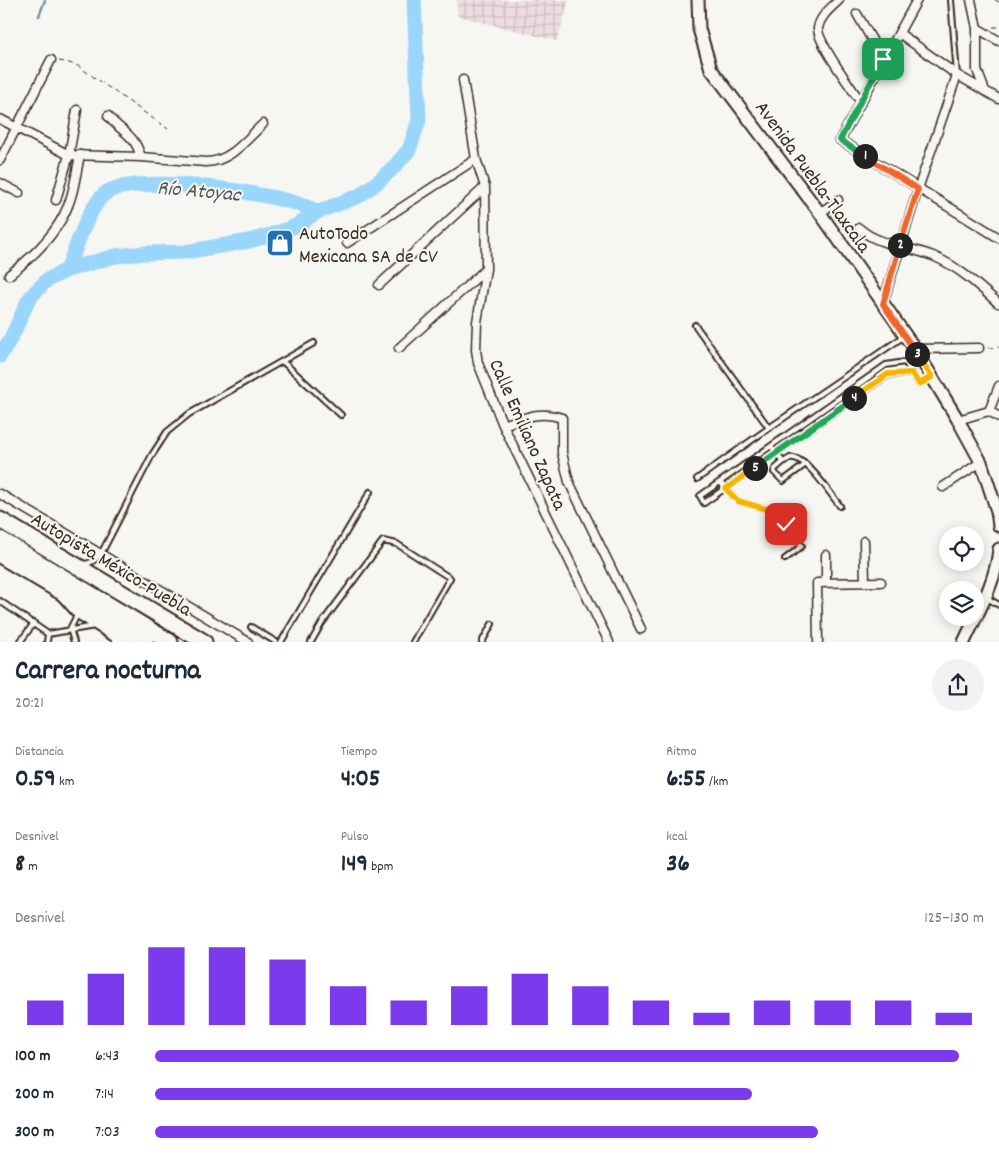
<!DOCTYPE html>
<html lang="es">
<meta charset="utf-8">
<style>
:root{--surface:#fff;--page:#f2f2f3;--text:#1f2937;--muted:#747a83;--accent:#7c3aed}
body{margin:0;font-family:Dekko,sans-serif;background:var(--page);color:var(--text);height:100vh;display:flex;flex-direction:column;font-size:19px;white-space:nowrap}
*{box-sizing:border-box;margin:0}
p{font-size:16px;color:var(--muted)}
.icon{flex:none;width:28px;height:28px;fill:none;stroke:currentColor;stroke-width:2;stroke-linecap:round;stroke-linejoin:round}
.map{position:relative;height:642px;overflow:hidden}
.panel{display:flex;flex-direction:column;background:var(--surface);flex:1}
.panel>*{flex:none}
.fabs{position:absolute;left:939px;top:526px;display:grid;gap:10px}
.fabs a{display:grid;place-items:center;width:45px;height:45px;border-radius:50%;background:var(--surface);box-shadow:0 2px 12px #0003;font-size:25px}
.pin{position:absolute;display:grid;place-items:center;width:42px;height:42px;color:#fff;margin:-21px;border-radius:10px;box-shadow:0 2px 8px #0006}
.km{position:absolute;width:25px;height:25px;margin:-12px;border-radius:50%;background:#222;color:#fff;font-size:14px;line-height:25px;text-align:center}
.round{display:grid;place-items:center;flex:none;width:52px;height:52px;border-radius:26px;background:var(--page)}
.summary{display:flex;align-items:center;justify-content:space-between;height:85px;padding:0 15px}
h1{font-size:28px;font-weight:800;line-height:38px}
.stats{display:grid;grid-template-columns:repeat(3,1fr);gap:8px;height:85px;padding:5px 15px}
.stats div{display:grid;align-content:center}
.stats b{font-size:25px;font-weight:800}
.stats small{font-size:14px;font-weight:400}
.stats p{font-size:14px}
.chart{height:140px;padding:10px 15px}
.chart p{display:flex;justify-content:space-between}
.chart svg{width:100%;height:90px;margin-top:5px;stroke:var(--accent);stroke-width:6}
ul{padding:0 15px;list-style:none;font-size:16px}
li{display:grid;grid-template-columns:80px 60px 1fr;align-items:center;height:38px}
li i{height:12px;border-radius:6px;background:var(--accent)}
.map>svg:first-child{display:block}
</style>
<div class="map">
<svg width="999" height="642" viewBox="0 0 999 642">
<defs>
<pattern id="industrial-grid" width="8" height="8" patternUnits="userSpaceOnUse" patternTransform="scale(1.25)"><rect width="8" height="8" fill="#ecdce1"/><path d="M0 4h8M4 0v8" fill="none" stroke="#cbbdc1"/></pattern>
</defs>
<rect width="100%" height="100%" fill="#f6f6f2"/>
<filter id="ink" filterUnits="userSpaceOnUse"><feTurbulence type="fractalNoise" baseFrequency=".02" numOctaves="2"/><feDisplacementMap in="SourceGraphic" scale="10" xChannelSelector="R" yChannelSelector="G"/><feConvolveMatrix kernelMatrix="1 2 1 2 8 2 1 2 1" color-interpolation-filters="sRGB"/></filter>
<g filter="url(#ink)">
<path fill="url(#industrial-grid)" d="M456,0h113l-12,41 -99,-25z"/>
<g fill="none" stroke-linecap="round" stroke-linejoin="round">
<path stroke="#7491a3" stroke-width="2.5" d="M39,16l6,-16"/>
<path stroke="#9ad6fb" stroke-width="15" d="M67,270c9,-21 22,-66 40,-78 30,-19 180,1 210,20
M0,356l12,-20 16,-35 6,-8 13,-13 20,-10 48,-14 30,-3 40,-1 64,-11 21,-6 26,-9 21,-14 42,-16 20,-15 15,-14 15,-17 10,-30 -5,-120"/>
<g stroke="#3b2a1e" stroke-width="8">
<path id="service" d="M951,0l6,75
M695,325l74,103 134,-91
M282,361l59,54
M912,373l-24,2 -184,128 -4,-7 186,-131 19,-3 14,22 12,-6
M771,446l12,16c3,-1 5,-3 7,-4 16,-3 41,37 50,48
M783,462l-8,7 -1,3 9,9 23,-17
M697,479l72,-51
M720,482l18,19 39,11 25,34 -17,13
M770,535l16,-11
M83,564c8,0 12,-4 18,-10l51,-99 15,-23 22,-18 125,-71
M987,598l12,7
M0,601l48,33
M251,627l25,15
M20,642l14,-19
M47,642l1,-8 47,-8
M74,642l-4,-13 7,-14
M281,642l89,-150
M311,642l11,-19 61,-82 14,3 53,34 -37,64
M482,642l10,-18"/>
</g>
<g stroke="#3b2a1e" stroke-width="11">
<path id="minor" d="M839,0c-8,8 -19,16 -21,28 -1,14 33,59 42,73
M917,0l-77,140 159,98
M971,0l6,28v42l8,21
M857,14l26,45
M977,28l22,13
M899,33l58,42 42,24
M463,80l13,79 9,28 1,82 -9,53 -1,28 2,13 25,62 106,217
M108,116c14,17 26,17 33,41
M0,119l69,36 72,2 65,5c24,0 40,-22 57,-38
M0,160l51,-100
M0,183l19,10
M56,200l13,-45 8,-45
M820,213l18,-13
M859,228c19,18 50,18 74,28 26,11 45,29 65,47
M347,243l129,-84
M9,275c25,-19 53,-46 62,-78 4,-13 6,-28 9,-42
M379,285l106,-98
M883,303l35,-114 39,-114
M399,348l87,-79
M915,349l64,-1
M989,411l10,-25
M958,420l31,-9 10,6
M503,425c21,-7 37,-15 59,-7v35l7,29 72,147
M943,487l38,-25
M0,494l248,148
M864,541l1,41
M826,583v-28
M818,642l-1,-59 64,-1"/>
</g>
<g stroke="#3b2a1e" stroke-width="14">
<path id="tertiary" d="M63,596l15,17 46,29"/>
</g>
<g stroke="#3b2a1e" stroke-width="15">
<path id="secondary" d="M698,0l1,29 12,40 109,144 95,136 43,71 23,42 16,49 2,15
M964,642c14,-30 32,-60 35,-93"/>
</g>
<g stroke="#3b2a1e" stroke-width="19">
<path id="motorway" d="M0,520l204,122
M0,539l170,103
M0,555l145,87"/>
</g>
<path stroke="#3b2a1e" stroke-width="1" stroke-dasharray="5 4" stroke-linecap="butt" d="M995,0l4,2
M993,27h6
M59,61l7,1 12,4 90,63
M988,348l11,-1"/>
<use href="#service" stroke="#f6f6f2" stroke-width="4"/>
<use href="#minor" stroke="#f6f6f2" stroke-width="8"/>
<use href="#tertiary" stroke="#f6f6f2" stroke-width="10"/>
<use href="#secondary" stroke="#f6f6f2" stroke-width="11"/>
<use href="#motorway" stroke="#f6f6f2" stroke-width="15"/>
</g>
</g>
<g fill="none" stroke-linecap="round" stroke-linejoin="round" filter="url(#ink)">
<g stroke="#fff" stroke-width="10">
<path id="split-1" d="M865,156l-25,-16 43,-81"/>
</g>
<g stroke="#fff" stroke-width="10">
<path id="split-2" d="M865,156l53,33 -18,56"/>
</g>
<g stroke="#fff" stroke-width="10">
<path id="split-3" d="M900,245l-17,59 34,50"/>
</g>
<g stroke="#fff" stroke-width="10">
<path id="split-4" d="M854,398l34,-24 24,-1 7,11 13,-7 -15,-23"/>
</g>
<g stroke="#fff" stroke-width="10">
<path id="split-5" d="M755,468l99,-70"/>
</g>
<g stroke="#fff" stroke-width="10">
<path id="split-6" d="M755,468l-29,21 12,12 39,11 9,12"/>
</g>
<use href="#split-1" stroke="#22a559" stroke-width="6"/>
<use href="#split-2" stroke="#f0652b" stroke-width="6"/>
<use href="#split-3" stroke="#f0652b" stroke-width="6"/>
<use href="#split-4" stroke="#f5b400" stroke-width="6"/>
<use href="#split-5" stroke="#22a559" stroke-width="6"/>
<use href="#split-6" stroke="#f5b400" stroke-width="6"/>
</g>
<defs>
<g id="shop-square" transform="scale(1.4375)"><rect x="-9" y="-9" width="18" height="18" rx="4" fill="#1f6fb2" stroke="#f6f6f2"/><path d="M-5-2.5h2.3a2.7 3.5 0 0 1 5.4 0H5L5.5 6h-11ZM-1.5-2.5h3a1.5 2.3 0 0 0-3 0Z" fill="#fff"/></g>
</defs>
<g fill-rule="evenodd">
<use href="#shop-square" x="280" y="243"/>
</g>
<g text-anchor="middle" stroke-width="4" stroke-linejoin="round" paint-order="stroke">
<g font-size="20" fill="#3b2a1e" stroke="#f6f6f2">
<text transform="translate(814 176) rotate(54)" y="7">Avenida Puebla-Tlaxcala</text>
<text transform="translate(529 434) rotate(66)" y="7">Calle Emiliano Zapata</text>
<text transform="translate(112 563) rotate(31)" y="7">Autopista México-Puebla</text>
</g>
<g font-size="20" fill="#3b2a1e" stroke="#f6f6f2" text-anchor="start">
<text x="299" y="239">AutoTodo<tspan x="299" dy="23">Mexicana SA de CV</tspan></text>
</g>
<g font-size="21" font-style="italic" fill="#535555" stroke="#f6f6f2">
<text transform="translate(199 190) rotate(5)" y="7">Río Atoyac</text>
</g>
</g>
</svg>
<div class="fabs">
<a><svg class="icon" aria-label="locate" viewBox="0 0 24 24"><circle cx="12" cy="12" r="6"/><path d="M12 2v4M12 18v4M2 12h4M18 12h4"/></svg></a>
<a><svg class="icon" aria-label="layers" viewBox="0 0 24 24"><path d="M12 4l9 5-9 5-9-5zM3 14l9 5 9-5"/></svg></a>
</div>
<div class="pin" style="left:883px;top:59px;background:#1e9e55"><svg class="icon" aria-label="arrive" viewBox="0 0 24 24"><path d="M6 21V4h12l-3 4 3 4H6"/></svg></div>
<div class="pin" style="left:786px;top:524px;background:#d93025"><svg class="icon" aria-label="check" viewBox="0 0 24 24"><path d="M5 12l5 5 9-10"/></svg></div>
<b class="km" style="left:865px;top:156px">1</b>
<b class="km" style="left:900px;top:245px">2</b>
<b class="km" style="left:917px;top:354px">3</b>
<b class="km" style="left:854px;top:398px">4</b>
<b class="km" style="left:755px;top:468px">5</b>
</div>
<section class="panel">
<div class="summary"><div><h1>Carrera nocturna</h1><p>20:21</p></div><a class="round"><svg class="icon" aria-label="share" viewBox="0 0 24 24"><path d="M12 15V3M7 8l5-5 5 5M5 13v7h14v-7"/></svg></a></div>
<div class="stats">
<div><p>Distancia</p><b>0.59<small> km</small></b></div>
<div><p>Tiempo</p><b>4:05</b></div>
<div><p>Ritmo</p><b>6:55<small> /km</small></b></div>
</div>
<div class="stats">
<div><p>Desnivel</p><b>8<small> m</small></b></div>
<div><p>Pulso</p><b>149<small> bpm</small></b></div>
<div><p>kcal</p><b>36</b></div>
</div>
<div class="chart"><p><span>Desnivel</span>125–130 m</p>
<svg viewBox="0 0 160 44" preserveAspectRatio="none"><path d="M5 44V32M15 44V19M25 44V6M35 44V6M45 44V12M55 44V25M65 44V32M75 44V25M85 44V19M95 44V25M105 44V32M115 44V38M125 44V32M135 44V32M145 44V32M155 44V38"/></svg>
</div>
<ul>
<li><b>100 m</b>6:43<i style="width:97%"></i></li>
<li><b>200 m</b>7:14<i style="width:72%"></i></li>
<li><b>300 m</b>7:03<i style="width:80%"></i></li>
</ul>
</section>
